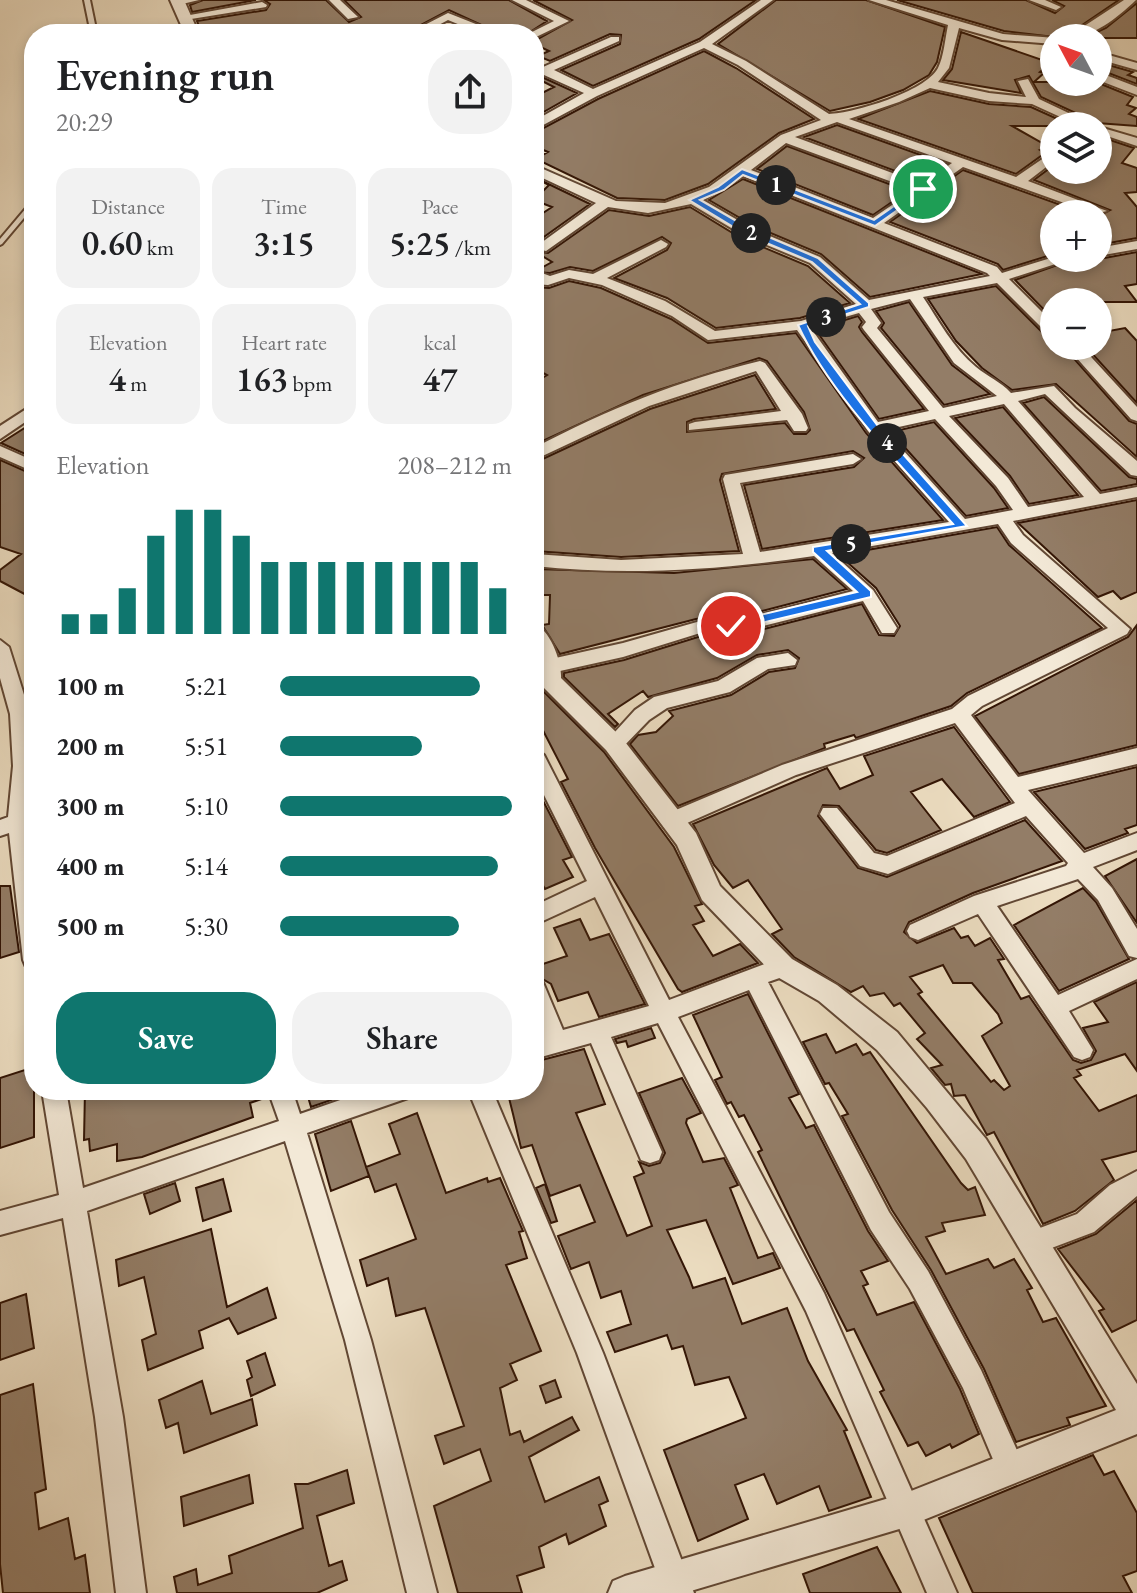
<!DOCTYPE html>
<meta charset="utf-8">
<style>
:root{--surface:#fff;--page:#f2f2f2;--text:#202124;--muted:#757577;--accent:#0f766e}
body{margin:0;font-family:"EB Garamond",serif;background:var(--page);color:var(--text);height:100vh;display:flex;flex-direction:column;font-size:30px;white-space:nowrap}
*{box-sizing:border-box;margin:0}
p{font-size:26px;color:var(--muted)}
.icon{flex:none;width:44px;height:44px;fill:none;stroke:currentColor;stroke-width:2;stroke-linecap:round;stroke-linejoin:round}
.map{position:relative;flex:1;overflow:hidden}
.panel{position:absolute;left:24px;top:24px;width:520px;height:1076px;display:flex;flex-direction:column;background:var(--surface);border-radius:32px;box-shadow:0 4px 12px #0003}
.panel>*{flex:none}
.needle{width:52px;rotate:311deg}
.fabs{position:absolute;left:1040px;top:24px;display:grid;gap:16px}
.fabs a{display:grid;place-items:center;width:72px;height:72px;border-radius:50%;background:var(--surface);box-shadow:0 4px 12px #0003;font-size:40px}
.pin{position:absolute;display:grid;place-items:center;width:68px;height:68px;color:#fff;margin:-34px;border:4px solid #fff;border-radius:50%;box-shadow:0 2px 8px #0007}
.km{position:absolute;width:40px;height:40px;margin:-20px;border-radius:50%;background:#222;color:#fff;font-size:22px;line-height:40px;text-align:center}
.round{display:grid;place-items:center;flex:none;width:84px;height:84px;border-radius:32px;background:var(--page)}
.head{display:flex;align-items:center;justify-content:space-between;height:136px;padding:0 32px}
h1{font-size:44px;font-weight:600;line-height:60px}
.stats{display:grid;grid-template-columns:repeat(3,1fr);gap:12px;height:136px;padding:8px 32px}
.stats div{display:grid;align-content:center;border-radius:20px;background:var(--page);text-align:center}
.stats b{font-size:34px;font-weight:600}
.stats small{font-size:22px;font-weight:400}
.stats p{font-size:22px}
.chart{height:224px;padding:16px 32px}
.chart p{display:flex;justify-content:space-between}
.chart svg{width:100%;height:144px;margin-top:8px;stroke:var(--accent);stroke-width:6}
.action{display:flex;gap:16px;margin-top:auto;padding:16px 32px}
.action a{flex:1;height:92px;border-radius:32px;background:var(--accent);color:#fff;font-size:32px;font-weight:600;line-height:92px;text-align:center}
.action a+a{background:var(--page);color:var(--text)}
ul{padding:0 32px;list-style:none;font-size:26px}
li{display:grid;grid-template-columns:128px 96px 1fr;align-items:center;height:60px}
li i{height:20px;border-radius:10px;background:var(--accent)}
.map>svg:first-child{display:block}
</style>
<div class="map">
<svg width="1137" height="1593" viewBox="0 0 1137 1593">
<rect width="100%" height="100%" fill="#ecddc1"/>
<filter id="stains"><feTurbulence type="fractalNoise" baseFrequency=".0025" numOctaves="4"/><feColorMatrix values="0 0 0 0 .2 0 0 0 0 .09 0 0 0 0 .02 0 0 0 .5 -.17"/></filter>
<radialGradient id="worn" r=".72"><stop offset=".6" stop-color="#630" stop-opacity="0"/><stop offset="1" stop-color="#630" stop-opacity=".3"/></radialGradient>
<path fill="#937d67" stroke="#331505" stroke-width="2" fill-rule="evenodd" d="M203,0h53l-64,12 -2,-7z
M264,0h62l23,22 12,-5 -17,-17h165l38,21 -20,13h-26l-52,-24 -45,24h-123l-13,-8 -5,2 -1,6h-60l-5,-13 69,-11 4,-6z
M533,0h223l-57,39 -106,47 -32,-16 59,-26 1,-9 -11,-1 -60,27 -12,-5 11,-5 -15,-7v-3l38,-21z
M776,0h90l79,27 -8,35 -8,13 -26,15 -33,12 -40,9 -112,-67z
M897,0h129l29,13 9,-7 -12,-6h67l-56,38 -59,-7z
M1137,3v35h-53l22,-10z
M961,32l90,31 -11,9 4,1 -10,9h62l37,15 -6,8 9,3 -7,6 8,3v9l-40,-3 -56,-26 -12,-21 -14,4 6,13 -78,-13 9,-11z
M704,51l32,17 78,51 -35,14 -71,51 -43,16 -48,-2 -81,-39 12,-7 -14,-6v-13l64,-34z
M1098,62l35,10 -5,3 9,3v6l-39,-15z
M544,78l33,15 -37,21 -6,-2v-15l20,-10 -14,-7z
M930,91l59,13 42,3 42,19h-61l37,21 -9,3 5,3 -29,21 -158,-55z
M837,125l109,39 -24,17 -118,-44z
M1107,139l27,9 -12,15 15,5v24l-12,1 12,14v31l-39,7v-29l12,-6 -76,-30 20,-15v5h44v-24z
M787,146l121,45 -35,24 -116,-46z
M963,170l123,44h-32v40l-51,16 -5,-6 -108,-42z
M534,177l56,27 -56,40v-25l18,-12 -18,-7 15,-15z
M743,179l239,95 -112,23 -49,-43 -67,-28 -45,-26z
M690,207l51,31 67,28 42,37 -50,15 -84,10 -49,-30 -53,-20 53,-28 4,-7 -9,-6 -69,34 -23,-4 -20,6 -16,-1 18,-10 -18,-11 14,2 61,-43 40,6z
M1137,252v32l-12,2 12,16h-83v18l-39,-40 62,-22 22,1z
M569,281l32,7 70,31 37,24 88,-10 70,100 77,87 -181,29 -18,-64 110,-18 10,-9 -11,-7 -131,23 -2,6 19,71 -118,6 -87,-6v-88l116,-54 105,-34 21,34 -82,10 -7,3v10l98,-9 9,11h12l4,-4 -6,-18 -37,-51 -8,-3 -116,37 -109,50v-62l13,-8 -13,-7v-81l15,1z
M996,286l51,51 7,2v7h9l66,75 8,3v33l-81,-73 -44,6 -30,-22 -26,-27 -28,-42z
M909,302l43,63 38,29 -46,11 -63,-77 3,-5 -8,-12z
M858,316l4,6 -3,5 3,5 62,77 -45,10 -64,-90z
M1125,328l12,13v62l-50,-55 11,-2v-13z
M1044,397l85,80 8,2v5l-36,7 -78,-88z
M1003,407l75,88 -49,9 -19,-28 -55,-58z
M34,422v36l-33,-15z
M934,422l60,66 14,20 -42,8 -75,-84z
M0,460l34,15v124l-34,-18v-11l21,-16 -21,-7z
M1137,500v92l-16,7 -8,-8 -15,6 -80,-74z
M997,527l12,18 93,83 -135,65 -16,13 -95,32 -2,-3 -30,9 1,4 -147,58 -48,-62 8,-9 18,-3 17,-16 -4,-5 62,-16 38,-23 26,-4 4,-10 -11,-8 -31,5 -40,23 -69,19 -5,-6 -35,23 10,10 -3,3 -51,-50v-4l60,-13 74,-23 66,-8 98,-25 17,31 15,1 6,-10 -24,-38 -37,-33z
M813,559l34,30 -85,22 -66,8 -136,35 -18,-29 7,-1 1,-29h-16v-26l140,4z
M1137,625v120l-118,29 -44,-58 153,-79z
M534,666l6,22 64,64 70,95 28,57 -7,2 9,15 -11,4 20,31 27,-12 18,19 -76,29 -4,-3 -83,-141 -34,-66 7,-3 -34,-66z
M954,727l56,75 -36,15 -32,-38 -31,13 30,38 -54,23 -11,-3 -37,-44 -16,-1 -5,11 40,52 29,9 138,-57 37,41 -89,32 -64,29 -5,10 13,11 37,-15 7,10 7,-2 7,10 15,-8 14,21 -6,1 23,39 8,-3 44,64 8,3 10,-3 5,-9 -13,-23 25,-6 -14,-20 43,-20v89l-12,-17 -48,16 4,5 -7,3 25,33 38,-16v56l-35,9 12,20 -39,31 -32,13 -49,-92 -7,3 -22,-40 -11,1 -3,-12 -6,1 -14,-17 11,-3 -25,-26 8,-6 -25,-30 -6,3 -10,-13 -14,3 -7,-10 -12,6 -57,-35 -22,-23 10,-5 -34,-49 -15,8 -19,-23 -21,-41 134,-56 13,21 33,-14 -9,-19zM943,965l10,18h19l26,31 4,9 -20,13 28,50 -6,4 -10,-10 -3,2 -73,-88 4,-2 -12,-15z
M1137,767v58l-12,4 3,4 -43,16 -51,-57z
M534,789h3l35,68 -9,3 10,17 -28,12 -11,-19z
M1137,859v64l-32,-47z
M0,886h10l9,66 -19,6z
M1083,888l13,14 33,57 -70,32 -45,-66z
M580,919l10,21 19,-6 36,70 -46,13 -11,-25 -30,9 -7,-17 -17,-10v-7l33,-11 -13,-28z
M748,994l51,100 -10,4 17,30 8,-3 54,106 20,30 -27,10 7,13 -5,2 14,29 37,-13 46,87 19,45 -27,14 -2,-4 -24,12 -8,-14 -10,4 -28,-54 4,-2 -30,-61 -7,2 -48,-95 -41,-84 4,-2 -18,-35 -5,2 -8,-15 -4,2 -12,-24 7,-3 -29,-62z
M651,1028l4,10 -27,9 -2,-6 -9,2 -2,-4z
M826,1034l10,19 20,-9 7,11 7,-3 91,131 7,7 7,-3 10,28 -43,8 3,8 -19,6 20,37 42,-15 6,9 20,-9 18,29 -5,2 16,32 13,-4 50,88 -39,12 3,7 -54,17 -32,-73 -53,-99 -39,-60 -50,-94 6,-2 -19,-31 -4,1 -22,-42z
M584,1049l21,55 -29,9 51,123 25,-10 -18,-49 10,-4 -5,-11 10,4 11,-3 5,-10 -26,-60 43,-15 19,35 -14,6 -1,4 17,39 21,-4 14,27 -8,3 28,70 15,-5 7,15 -47,16 -27,-64 -39,10 22,47 4,11 32,-10 17,46 45,-16 21,53 39,69 -3,1 27,66 -42,14 -10,-25 -42,18 -13,-30 -29,11 13,34 -50,22 -34,-91 82,-32 -17,-41 -34,8 -12,-39 -11,3 -5,-14 -52,17 -8,-20 24,-8 -10,-33 -20,7 -12,-36 -18,7 -13,-33 37,-14 -15,-37 -30,11 -18,-51 -11,3 -8,-34 -6,-24h27v-28z
M34,1067v70l-34,11v-70z
M85,1090h180l2,7 -17,6 3,14 -111,40 -25,4v-17l-27,7 -1,-12 -5,1z
M306,1090h35l2,6 -32,11z
M417,1113l29,80 41,-15 1,4 12,-4 23,53 -4,1 8,26 -21,7 35,86 -31,13 7,16 -17,8 10,47 10,-4 4,11 48,-25 7,13 -50,27 16,45 54,-25 9,24 -9,4 7,21 -37,18 -3,-10 -27,13 5,20 -27,9 5,17h-64l-24,-87 57,-25 -11,-32 -36,15 -9,-28 29,-10 -39,-118 -29,8 -8,-38 -21,8 -7,-26 56,-21 -20,-55 -21,8 -9,-25 34,-13 -11,-30z
M351,1121l18,55 -38,15 -16,-57z
M223,1179l8,32 -28,10 -7,-33z
M175,1183l5,18 -30,13 -6,-20z
M545,1184l12,37 -6,2 -15,-35z
M1137,1200v120l-25,12 -13,-21 5,-2 -46,-60 38,-15z
M211,1229l16,78 40,-19 9,30 -38,16 -9,-16 -30,13 4,17 -55,22 -6,-30 14,-6 -12,-57 -25,9 -3,-26z
M26,1294l8,54 -34,12v-57z
M265,1353l10,32 -24,11 -4,-16 5,-3 -5,-16z
M555,1380l6,17 -15,6 -6,-17z
M202,1381l9,33 41,-15 5,26 -73,28 -6,-30 -12,5 -7,-28z
M33,1384l13,105 -11,4 4,36 29,-11 7,41 10,-4 5,38h-87l-3,-29v-169z
M1093,1455l11,20 10,-4 23,42v58l-14,5 9,17h-159l-34,-75z
M347,1470l7,33 -37,13 12,50 13,-5 5,19 -30,13h-140l-3,-16 22,-8 2,16 34,-12 -3,-17 74,-28 -8,-44h13z
M249,1475l4,28 -69,23 -3,-29z
M877,1547l24,46h-91l-7,-19z"/>
<g fill="none" stroke-linecap="round" stroke-linejoin="round">
<g stroke="#614734" stroke-width="4">
<path id="service" d="M84,0h6l7,34h-6z
M34,200v6l-32,38 -2,1v-6l32,-38z"/>
</g>
<g stroke="#614734" stroke-width="4">
<path id="minor" d="M174,0h25l-21,5z
M329,0h11l18,17 -10,2z
M512,0h14l43,21 -35,17 -4,-5 24,-12z
M761,0h12l-61,44 34,17 83,53c25,-1 96,-22 109,-46 6,-12 7,-29 10,-43l-79,-25h17l117,34 53,4 -2,6 -52,-4 -43,-12 -10,40 -11,14 51,11 37,4 -8,-16 10,-2 11,20 57,27 41,12v8l-39,-13v-7h-18l-48,-22 -43,-3 -59,-13 -31,14 -50,17 167,58 38,-26v10l-26,20 79,30 -12,3 -132,-47 -79,56 113,44 5,6 52,-16 20,1 -65,21 45,45v12l-5,-1 -52,-52 -74,14c16,24 30,51 53,70 12,10 24,14 35,26l43,-7 21,22 62,53v15l-6,-1 -86,-81 -27,7 82,93 37,-7v10l-124,24 10,14 107,94 -3,5 -145,72 -11,9 47,62 119,-29v16l-109,26 56,63 53,-20v17l-44,17 19,21 25,41v29l-8,-2 -31,-56 -20,-21 -81,27 61,89 79,-36v20l-68,32 24,39 -3,7 -8,3 -8,-3 -96,-143 -60,26 -8,-3 -3,-6 3,-6 64,-29 92,-30 2,-3 -42,-47 -138,58 -28,-8 -40,-52 3,-6h14l37,45 13,3 128,-53 -60,-80 -159,52 -118,52h-14l-3,-6 3,-6 118,-50 170,-56 16,-13 140,-68 -97,-85 -13,-19 -166,29 41,37 24,38 -3,5h-12l-19,-32 -100,25 -66,8 -74,23 -72,16 -9,-7 9,-7 72,-16 74,-21 66,-8 90,-23 -39,-35c-94,14 -186,20 -280,10v-12l87,6 122,-6 -20,-75 2,-4 128,-21 8,5 -8,5 -113,19 20,69 189,-30 -81,-91 -71,-101 -89,10 -36,-24 -70,-31 -33,-7 -21,7 -14,-1v-9l8,-2 8,3 19,-6 24,4 68,-34 7,4 -2,3 -59,31 58,23 50,30 86,-10 55,-17 -46,-41 -67,-28 -52,-31 -43,9 -40,-6 -62,44 -12,-3 62,-45 -62,-29v-9l82,36 49,2 44,-16 72,-52 40,-15 -83,-55 -34,-17 -107,48 -63,34v-9l50,-28 -40,-18 -10,4v-8l77,-34h8v4l-65,29 39,19 107,-47zM837,122l115,41 -30,21 -127,-47zM786,143l128,47 -41,28 -122,-48zM743,176l244,97 3,3 -121,24 -49,-43 -67,-28 -50,-29zM910,299l44,64 43,33 -54,12 -66,-80 4,-5 -10,-14zM859,313l7,9 -4,5 2,3 65,81 -51,11 -68,-95zM1004,404l80,93 -56,10 -20,-29 -59,-62zM935,419l61,67 17,24 -48,9 -80,-89z
M1029,0h16l16,7 -5,3z
M1124,0h12c-19,18 -43,38 -70,38z
M262,2l5,3 -1,2 -81,13 -6,-3z
M448,13l48,19 2,2h-16l-34,-14 -26,14h-15z
M269,29l9,5h-13v-4z
M1098,52l39,11v7l-39,-11z
M1098,72l39,15v8l-39,-15z
M1137,241v8l-39,7v-8z
M1066,346h15l56,61v14l-6,-2z
M760,361l5,2 37,51 6,14 -2,3h-12l-7,-11 -98,10v-6l6,-2 86,-11 -25,-40 -107,35 -115,54v-12c72,-38 146,-68 226,-87z
M34,404v12l-34,23v-13z
M0,446l34,15v11l-34,-15z
M0,640l9,7 21,67 3,52 -4,45 5,-1v16l-5,2 5,43v98l-8,-2 -3,-7 -14,-127 -9,3v-16l8,-3 5,-51 -3,-52 -10,-36z
M788,653l9,7 -2,5 -27,4 -38,23 -63,16 -18,12 -28,29 -7,2 -10,-7 31,-34 19,-13 64,-16 39,-23z
M534,747l10,8 125,245 114,-43 8,3 3,7 -3,7 -23,8 121,230 39,59 53,99 43,96 -4,10 -10,4 -10,-4 -37,-88 -53,-99 -39,-59 -122,-240 -71,27 146,276 133,300h-30l-121,-282 -148,-288 -47,14 51,115 -3,8 -9,3 -9,-3 -50,-117 -57,16v-20l9,-3 -9,-22v-37l8,3 21,50 86,-24 -54,-109 -61,28v-19l53,-25 -53,-106z
M42,1090h24l17,98 196,-67 -11,-31h24l8,24 69,-24h43l-4,8 -101,35 64,207 66,253h-30l-62,-253 -60,-199 -198,70 36,206 23,176h-30l-21,-176 -32,-199 -63,17v-24l59,-16z
M468,1090h24l111,263 91,240h-30l-87,-240z
M1137,1171v25l-43,36 -61,23 -9,-3 -4,-9 4,-9 53,-20 33,-29z"/>
</g>
<g stroke="#614734" stroke-width="4">
<path id="tertiary" d="M170,0h14l15,34h-14z
M534,624c16,5 28,38 27,54l61,60 74,95 24,53 72,73 45,26 60,47 89,107 151,245v50l-231,93 -222,66h-76l5,-12 12,-5 281,-83 210,-83 -150,-251 -39,-51 -50,-58 -58,-49 -45,-26 -72,-75 -25,-55 -71,-95 -64,-64 -8,-32z"/>
</g>
<use href="#service" fill="#f3e9d7" fill-rule="evenodd"/>
<use href="#minor" fill="#f3e9d7" fill-rule="evenodd"/>
<use href="#tertiary" fill="#f3e9d7" fill-rule="evenodd"/>
</g>
<path fill="#1a73e8" stroke="#fff" stroke-width="2" d="M742,169l132,51 46,-32 7,1 -52,37 -132,-51 -19,15 -24,10 52,30 66,28 51,45v4l-61,19 7,16 63,84 89,100 -140,25 44,40v6l-140,33 -6,-4 1,-3 131,-31 -44,-40v-5l140,-23c-51,-58 -123,-129 -155,-199l62,-21 -48,-42 -67,-28 -56,-34 29,-13z"/>
<rect width="100%" height="100%" filter="url(#stains)"/>
<rect width="100%" height="100%" fill="url(#worn)"/>
</svg>
<div class="fabs">
<a><svg class="needle" viewBox="-14 -14 28 28"><path d="M0-13l5 13h-10z" fill="#e53935"/><path d="M0 13l5-13h-10z" fill="#757577"/></svg></a>
<a><svg class="icon" aria-label="layers" viewBox="0 0 24 24"><path d="M12 4l9 5-9 5-9-5zM3 14l9 5 9-5"/></svg></a>
<a>+</a>
<a>−</a>
</div>
<div class="pin" style="left:923px;top:189px;background:#1e9e55"><svg class="icon" aria-label="arrive" viewBox="0 0 24 24"><path d="M6 21V4h12l-3 4 3 4H6"/></svg></div>
<div class="pin" style="left:731px;top:626px;background:#d93025"><svg class="icon" aria-label="check" viewBox="0 0 24 24"><path d="M5 12l5 5 9-10"/></svg></div>
<b class="km" style="left:776px;top:185px">1</b>
<b class="km" style="left:751px;top:233px">2</b>
<b class="km" style="left:826px;top:317px">3</b>
<b class="km" style="left:887px;top:443px">4</b>
<b class="km" style="left:851px;top:544px">5</b>
<section class="panel">
<div class="head"><div><h1>Evening run</h1><p>20:29</p></div><a class="round"><svg class="icon" aria-label="share" viewBox="0 0 24 24"><path d="M12 15V3M7 8l5-5 5 5M5 13v7h14v-7"/></svg></a></div>
<div class="stats">
<div><p>Distance</p><b>0.60<small> km</small></b></div>
<div><p>Time</p><b>3:15</b></div>
<div><p>Pace</p><b>5:25<small> /km</small></b></div>
</div>
<div class="stats">
<div><p>Elevation</p><b>4<small> m</small></b></div>
<div><p>Heart rate</p><b>163<small> bpm</small></b></div>
<div><p>kcal</p><b>47</b></div>
</div>
<div class="chart"><p><span>Elevation</span>208–212 m</p>
<svg viewBox="0 0 160 44" preserveAspectRatio="none"><path d="M5 44V38M15 44V38M25 44V30M35 44V14M45 44V6M55 44V6M65 44V14M75 44V22M85 44V22M95 44V22M105 44V22M115 44V22M125 44V22M135 44V22M145 44V22M155 44V30"/></svg>
</div>
<ul>
<li><b>100 m</b>5:21<i style="width:86%"></i></li>
<li><b>200 m</b>5:51<i style="width:61%"></i></li>
<li><b>300 m</b>5:10<i style="width:100%"></i></li>
<li><b>400 m</b>5:14<i style="width:94%"></i></li>
<li><b>500 m</b>5:30<i style="width:77%"></i></li>
</ul>
<div class="action"><a>Save</a><a>Share</a></div>
</section>
</div>
